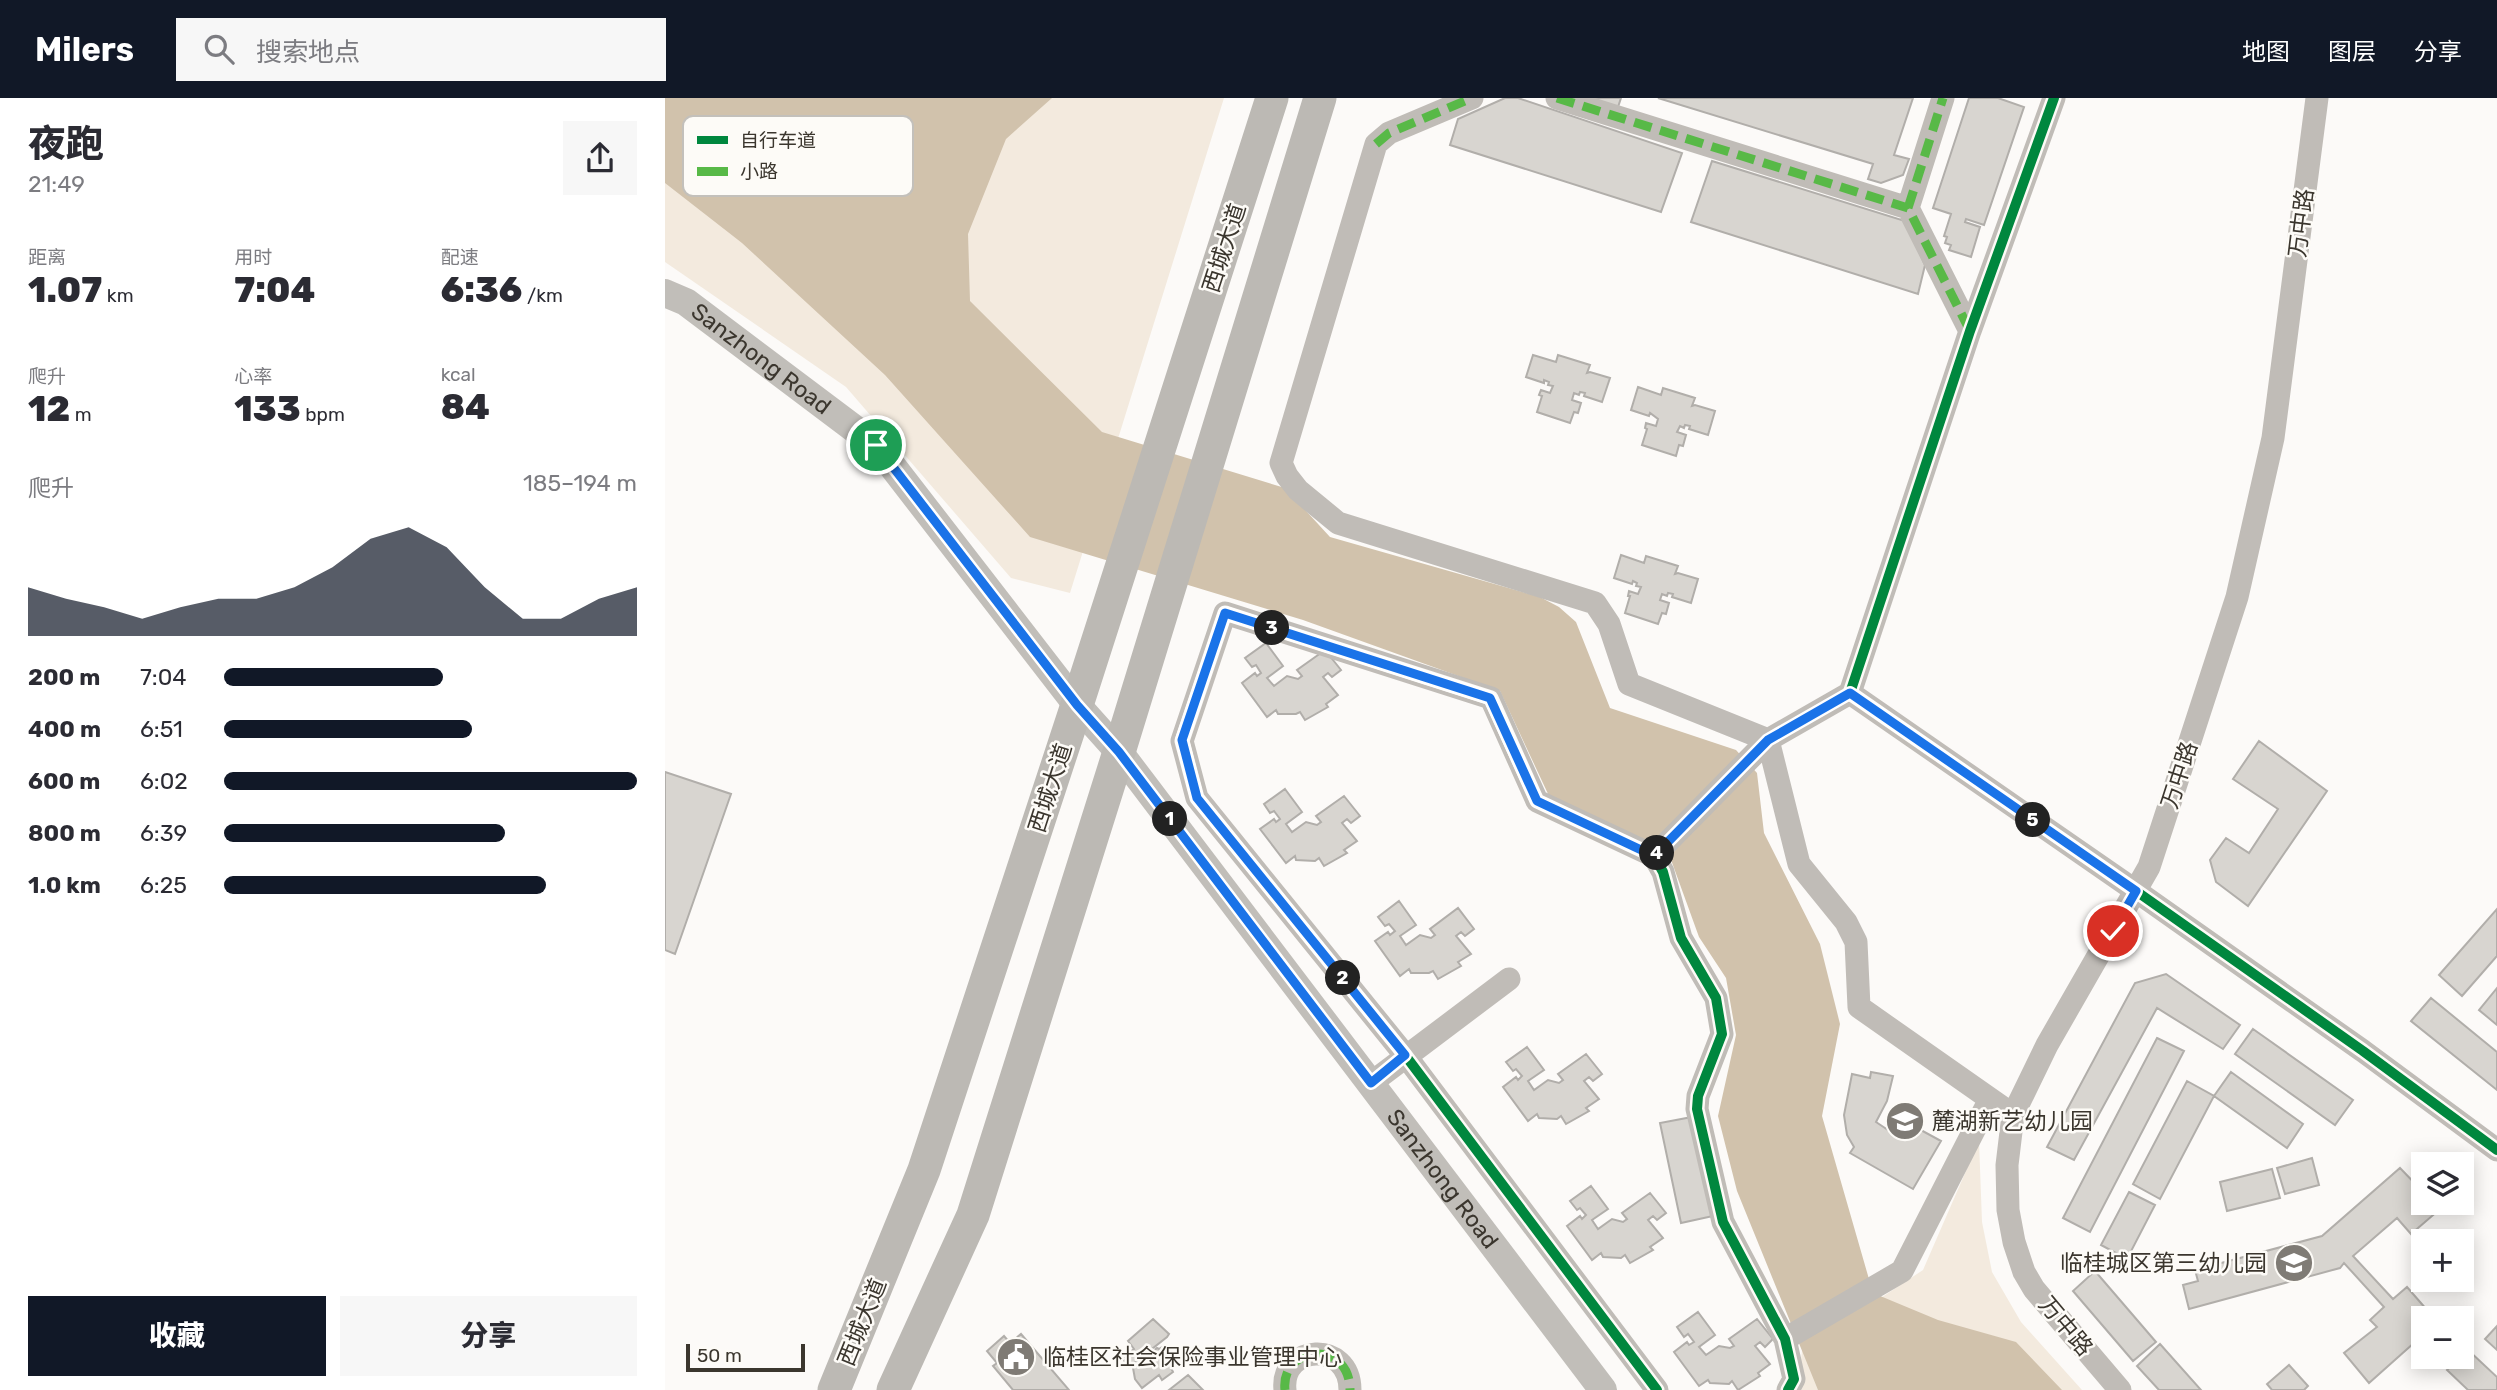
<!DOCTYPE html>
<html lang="zh">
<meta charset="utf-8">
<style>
:root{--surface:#fff;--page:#f7f7f7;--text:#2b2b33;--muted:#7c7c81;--accent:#111827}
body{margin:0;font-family:Rubik,"Noto Sans SC",sans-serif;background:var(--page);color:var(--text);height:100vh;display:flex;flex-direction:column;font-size:26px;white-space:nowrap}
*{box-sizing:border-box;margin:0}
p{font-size:23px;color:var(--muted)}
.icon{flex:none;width:38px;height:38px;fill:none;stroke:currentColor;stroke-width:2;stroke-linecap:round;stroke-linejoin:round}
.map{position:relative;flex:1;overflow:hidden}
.panel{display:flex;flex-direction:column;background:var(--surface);width:665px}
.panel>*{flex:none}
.fabs{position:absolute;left:1746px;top:1054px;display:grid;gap:14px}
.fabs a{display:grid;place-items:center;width:63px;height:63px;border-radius:0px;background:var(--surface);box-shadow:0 4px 18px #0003;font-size:35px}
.scale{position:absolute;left:21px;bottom:18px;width:119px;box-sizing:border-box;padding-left:7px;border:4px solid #3b362e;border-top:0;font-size:19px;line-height:24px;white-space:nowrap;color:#3b362e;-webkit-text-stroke:5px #fdfbf7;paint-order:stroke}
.pin{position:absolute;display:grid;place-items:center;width:60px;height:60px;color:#fff;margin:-30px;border:4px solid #fff;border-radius:50%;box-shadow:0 2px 7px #0007}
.km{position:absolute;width:35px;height:35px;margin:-18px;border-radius:50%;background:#222;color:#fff;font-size:19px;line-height:35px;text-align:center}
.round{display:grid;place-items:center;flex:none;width:74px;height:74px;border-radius:0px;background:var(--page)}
.overview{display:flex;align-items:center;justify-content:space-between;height:119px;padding:0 28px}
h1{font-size:38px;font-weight:800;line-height:52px}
.figures{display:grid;grid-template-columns:repeat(3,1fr);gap:10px;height:119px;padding:7px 28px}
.figures div{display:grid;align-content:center}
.figures b{font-size:35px;font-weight:800}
.figures small{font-size:19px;font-weight:400}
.figures p{font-size:19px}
.chart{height:196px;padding:14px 28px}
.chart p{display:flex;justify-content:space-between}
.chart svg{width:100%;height:126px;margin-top:7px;fill:var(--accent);opacity:.7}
.primary-button{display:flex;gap:14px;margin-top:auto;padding:14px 28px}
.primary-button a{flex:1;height:80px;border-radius:0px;background:var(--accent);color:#fff;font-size:28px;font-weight:800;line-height:80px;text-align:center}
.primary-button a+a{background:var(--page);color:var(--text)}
ul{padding:0 28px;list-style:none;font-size:23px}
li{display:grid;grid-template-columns:112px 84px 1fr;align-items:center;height:52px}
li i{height:18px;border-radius:9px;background:var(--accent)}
header{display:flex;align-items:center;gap:42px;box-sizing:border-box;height:98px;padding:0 35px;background:var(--accent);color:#fff}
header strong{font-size:33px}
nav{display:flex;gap:38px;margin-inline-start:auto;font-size:24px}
.search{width:490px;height:63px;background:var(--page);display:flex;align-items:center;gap:18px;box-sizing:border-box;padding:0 24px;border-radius:0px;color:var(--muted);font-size:26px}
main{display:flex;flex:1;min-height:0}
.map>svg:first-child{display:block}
</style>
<header>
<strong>Milers</strong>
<div class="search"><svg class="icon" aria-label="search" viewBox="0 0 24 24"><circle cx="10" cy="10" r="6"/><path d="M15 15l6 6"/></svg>搜索地点</div>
<nav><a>地图</a><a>图层</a><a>分享</a></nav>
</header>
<main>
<section class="panel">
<div class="overview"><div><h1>夜跑</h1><p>21:49</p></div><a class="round"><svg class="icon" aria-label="share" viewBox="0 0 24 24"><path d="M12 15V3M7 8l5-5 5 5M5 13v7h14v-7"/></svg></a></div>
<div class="figures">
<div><p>距离</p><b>1.07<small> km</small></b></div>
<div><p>用时</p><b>7:04</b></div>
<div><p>配速</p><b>6:36<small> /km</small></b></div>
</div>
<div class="figures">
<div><p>爬升</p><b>12<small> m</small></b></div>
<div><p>心率</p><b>133<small> bpm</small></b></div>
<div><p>kcal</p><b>84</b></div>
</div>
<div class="chart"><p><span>爬升</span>185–194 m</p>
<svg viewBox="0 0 160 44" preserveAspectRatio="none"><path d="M0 44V27L10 31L20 34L30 38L40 34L50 31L60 31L70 27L80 20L90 10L100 6L110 13L120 27L130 38L140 38L150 31L160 27V44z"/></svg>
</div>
<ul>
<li><b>200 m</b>7:04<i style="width:53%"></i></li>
<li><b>400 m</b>6:51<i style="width:60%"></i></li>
<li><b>600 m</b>6:02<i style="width:100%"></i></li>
<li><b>800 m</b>6:39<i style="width:68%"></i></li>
<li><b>1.0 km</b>6:25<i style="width:78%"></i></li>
</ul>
<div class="primary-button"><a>收藏</a><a>分享</a></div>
</section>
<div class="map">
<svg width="1832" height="1292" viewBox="0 0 1832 1292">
<rect width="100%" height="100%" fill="#fcfaf8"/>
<path fill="#f3eade" d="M0,0h559l-154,495 -59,-15 -165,-191 -181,-125z
M1314,1043l3,81 10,50 29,50 61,68h-284l4,-40 121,-80z"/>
<path fill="#d1c2ac" d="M0,0h387l-46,41 -38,95 2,67 132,131 183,56 45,49 210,60 19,10 17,15 34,86 126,42 21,23 7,60 56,111 20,80 -18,92 51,177 65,27 78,22 46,48h-244l-81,-199 -19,-75 18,-81 -10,-57 -27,-41 -29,-80 -121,-61 -49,-105 -197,-71 -273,-83 -145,-162 -143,-132 -77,-60z"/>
<path fill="#d8d5d0" stroke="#b1aeaa" stroke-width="2" d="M840,0h13l164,55 -21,59 -211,-67 8,-26z
M925,0h31l-3,9z
M993,0h255l-19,57 15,4 -6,16 -22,8 -13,-4 5,-15z
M1304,0h29l26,9 -40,118 -18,-6 -1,3 15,5 -9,30 -22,-7 2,-5 -6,-2 2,-6 -3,-1 7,-22 -18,-6z
M1047,63l193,60 20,44 -7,29 -227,-72z
M868,257l23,7 2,-7 32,10 -3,8 3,-1 20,6 -8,24 -18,-6 1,-3 -5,-1 -1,3 -5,-2 -2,7 9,3 -3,10 -4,-1 -4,11 -33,-11 5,-16 -3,-1 2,-5 9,3 3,-7 -5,-1 1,-3 -5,-2v3l-18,-6z
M973,289l23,8 2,-7 32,10 -3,8 3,-1 20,6 -7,24 -19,-6 1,-3 -5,-1 -1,3 -4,-2 -3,6 9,3 -3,11 -4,-1 -3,11 -34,-11 5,-16 -2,-1 1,-5 10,3 2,-7 -8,-6 -1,3 -18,-6z
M956,457l23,8 2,-7 32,10 -3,8 3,-1 20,6 -7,24 -19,-6 1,-3 -5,-1 -1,3 -5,-2 -2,6 9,3 -3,11 -4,-1 -4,11 -33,-11 5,-17h-2l1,-5 9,3 3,-7 -5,-1 1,-3 -4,-2 -1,3 -18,-6z
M601,545l17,23 -16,12 7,8 13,-10 11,3 4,-3 -5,-6 28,-20 16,20 -9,7 -4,-4 -5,4 15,18 -12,9 2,3 -23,13 -5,-8 -4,2h-18l-2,-4 -9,7 -25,-34 13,-10 2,3 4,-3 -5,-8 -4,2 -7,-9z
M1594,643l68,50 -79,115 -32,-24 -6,-22 16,-22 23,15 29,-44 -45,-30z
M0,674l66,22 -56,160 -10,-4z
M620,691l17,23 -16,12 6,8 14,-10 11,3 4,-3 -5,-6 28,-20 16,20 -9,7 -4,-4 -5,4 15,18 -13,9 3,3 -23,13 -5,-8 -4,3 -19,-1 -1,-4 -9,7 -26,-34 14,-10 2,3 4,-3 -6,-8 -4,2 -6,-9z
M734,803l17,24 -16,11 6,9 14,-10 11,3 4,-3 -5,-6 28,-21 16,21 -9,7 -4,-4 -5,4 15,18 -13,8 3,4 -23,13 -5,-8 -4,2h-18l-2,-4 -9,7 -25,-35 13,-9 2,3 5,-4 -6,-7 -4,2 -7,-9z
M1832,811v47l-35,40 -23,-21z
M1501,876l74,51 -17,24 -66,-41 -83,152 -27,-13 88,-164z
M1832,890v37l-18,-15z
M1766,900l66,54v38l-86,-69z
M1588,931l100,71 -18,25 -100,-71z
M1492,940l27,13 -94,181 -27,-14z
M862,949l17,23 -16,11 6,9 14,-10 11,3 4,-3 -5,-6 28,-20 16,20 -9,7 -4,-4 -5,4 15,18 -13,9 3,3 -23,13 -5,-8 -4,3 -18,-1 -2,-4 -9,7 -25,-34 13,-10 2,3 4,-4 -6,-7 -3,2 -7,-9z
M1206,974l22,4 -6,25 -11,21 18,12 14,-11 33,18 -28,48 -63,-36 4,-6 -7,-12 -3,-20 8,-41 18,4z
M1566,974l72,52 -16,24 -73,-52z
M1522,983l27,15 -54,103 -27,-15z
M1027,1019l21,99 -32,7 -21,-100z
M1647,1060l7,27 -34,9 -8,-26z
M1735,1070l24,25v9h8l7,8 -28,24 -14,-16 -44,38 40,43 14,-12 27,31h-10v16l-55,49 -25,-30 33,-26 -7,-7 14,-13 -40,-44 -4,5 -151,41 -6,-24 15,-4 -3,-11 127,-34z
M1607,1071l8,29 -53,13 -7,-29z
M926,1088l17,23 -16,11 6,9 14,-10 11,3 4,-3 -5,-6 28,-20 16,20 -9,7 -4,-4 -5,4 15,18 -13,9 3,3 -23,13 -5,-8 -4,3 -18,-1 -2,-4 -9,7 -25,-34 13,-10 2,3 4,-4 -6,-7 -3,2 -7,-9z
M1464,1094l26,13 -28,54 -26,-14z
M1430,1173l61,71 -23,19 -60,-70z
M1033,1214l17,23 -16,12 7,8 13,-9 11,2 4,-2 -5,-7 28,-20 16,20 -8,8 -5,-5 -5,4 15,18 -12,9 2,3 -22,14 -6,-9 -3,3 -19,-1 -2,-3 -9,6 -25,-34 13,-10 2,3 5,-3 -6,-8 -4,3 -7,-10z
M488,1221l16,15 -2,3 -38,30 -7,-9 12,-9 -6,-8z
M1832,1228v24l-12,-11z
M356,1236l48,56h-56l-20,-24 4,-3 -10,-12 17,-15 6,7z
M1495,1246l41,46h-42l-22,-24z
M497,1249l8,11 -3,2 6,12 -11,8 -3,-5 -17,13 -7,-9 -2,-11 24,-20 2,1z
M1802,1251l30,28v13h-29l-21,-20 15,-14z
M1624,1267l19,21 -4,4h-32l-5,-6z
M523,1277l15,15h-34z"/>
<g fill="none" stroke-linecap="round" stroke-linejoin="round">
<path stroke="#c0bcb7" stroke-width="23" d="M807,0l-83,35 -13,11 -95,319 6,13 11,14 40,33 257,80 14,21 20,60 139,56 82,-47
M892,0l351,110 62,123
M1389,0l-84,233 -120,362 286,198 227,160 134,99
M1243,110l35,-110
M1103,642l31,124 47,58 10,20 3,65 154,108
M989,758l114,-116
M706,985l138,-104
M1120,1241l117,-68 88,-172
M620,1292c-5,-45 65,-51 65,0
M992,1292l-252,-335 -208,-257 -15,-57 43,-128 266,85 46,103 117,55 9,16 18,66 35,60 6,36 -24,62 -1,13 26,113 62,117 9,40 -6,11
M1455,1292l-86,-101 -10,-17 -10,-30 -6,-32 -1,-45 6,-50 34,-70 102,-178 88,-270 36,-159 44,-340"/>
<path stroke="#c1beb9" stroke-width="28" id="s1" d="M0,195l21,9 190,143 201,260 42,47 484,638"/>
<path stroke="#bcb9b4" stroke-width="33" d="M169,1292l90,-220 153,-465 195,-607
M228,1292l80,-175 146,-463 201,-654"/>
<path stroke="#58b947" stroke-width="9" stroke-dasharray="18 9" stroke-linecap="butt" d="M892,0l351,110 62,123
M711,46l13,-11 83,-35
M1243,110l35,-110
M620,1292c-5,-45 65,-51 65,0"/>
<g stroke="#fdfbf7" stroke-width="15">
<path id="cycleway" d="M1389,0l-84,233 -120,362 286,198 227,160 134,99
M992,1292l-252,-335 -208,-257 -15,-57 43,-128 266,85 46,103 117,55 9,16 18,66 35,60 6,36 -24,62 -1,13 26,113 62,117 9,40 -6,11"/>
</g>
<use href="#cycleway" stroke="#00873e" stroke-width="10"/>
</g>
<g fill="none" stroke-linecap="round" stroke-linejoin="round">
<g stroke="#fff" stroke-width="14">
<path id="route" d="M211,347l201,260 42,47 252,331 34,-28 -208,-257 -15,-58 43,-127 265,85 47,103 117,55 114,-116 82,-47 286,198 -23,40"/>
</g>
<use href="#route" stroke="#1a73e8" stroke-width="9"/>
</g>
<defs>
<g id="school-disc" transform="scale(2.0125)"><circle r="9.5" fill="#7f7b75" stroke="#fdfbf7"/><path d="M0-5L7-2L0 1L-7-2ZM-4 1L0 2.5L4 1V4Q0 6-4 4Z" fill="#fff"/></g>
<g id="civic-disc" transform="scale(2.0125)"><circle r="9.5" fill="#7f7b75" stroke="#fdfbf7"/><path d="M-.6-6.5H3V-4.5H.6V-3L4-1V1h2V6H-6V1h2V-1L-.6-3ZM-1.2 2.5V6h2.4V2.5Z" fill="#fff"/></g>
</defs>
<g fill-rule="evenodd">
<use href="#school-disc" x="1240" y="1023"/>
<use href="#school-disc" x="1629" y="1165"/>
<use href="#civic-disc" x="351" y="1259"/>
</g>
<g text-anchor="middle" stroke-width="5" stroke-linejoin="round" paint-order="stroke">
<g font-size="23" fill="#3b362e" stroke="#fdfbf7">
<text transform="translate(1636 125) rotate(-83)" y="8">万中路</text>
<text transform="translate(559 150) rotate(-72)" y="8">西城大道</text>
<text dy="8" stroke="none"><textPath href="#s1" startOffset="117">Sanzhong Road</textPath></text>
<text transform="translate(1514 677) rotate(-72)" y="8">万中路</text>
<text transform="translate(385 690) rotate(-72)" y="8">西城大道</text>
<text dy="8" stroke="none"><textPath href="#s1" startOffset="1188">Sanzhong Road</textPath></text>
<text transform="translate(197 1224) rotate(-68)" y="8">西城大道</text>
<text transform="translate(1401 1228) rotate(50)" y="8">万中路</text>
</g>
<g font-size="23" fill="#3b362e" stroke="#fdfbf7" text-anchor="start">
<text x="1267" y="1031">麓湖新艺幼儿园</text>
<text x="1602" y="1173" text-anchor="end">临桂城区第三幼儿园</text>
<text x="378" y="1267">临桂区社会保险事业管理中心</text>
</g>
</g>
<rect x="18" y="18" width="230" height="80" rx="10" fill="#fdfbf7" stroke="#c3c0bb" stroke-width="2"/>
<rect x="32" y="38" width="31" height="8" fill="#00873e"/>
<rect x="32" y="69" width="31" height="9" fill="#58b947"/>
<g font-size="19" fill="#3b362e">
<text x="75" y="49">自行车道</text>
<text x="75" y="80">小路</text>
</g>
</svg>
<div class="fabs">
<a><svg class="icon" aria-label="layers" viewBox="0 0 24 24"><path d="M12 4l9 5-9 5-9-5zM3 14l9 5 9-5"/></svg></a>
<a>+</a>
<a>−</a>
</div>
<div class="scale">50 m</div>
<div class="pin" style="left:211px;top:347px;background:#1e9e55"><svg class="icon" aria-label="arrive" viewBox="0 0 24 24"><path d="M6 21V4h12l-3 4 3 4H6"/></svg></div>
<div class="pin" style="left:1448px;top:833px;background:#d93025"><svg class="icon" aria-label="check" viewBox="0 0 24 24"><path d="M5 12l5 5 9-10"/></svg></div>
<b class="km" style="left:505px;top:721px">1</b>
<b class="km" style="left:678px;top:880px">2</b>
<b class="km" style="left:607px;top:530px">3</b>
<b class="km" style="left:992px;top:755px">4</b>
<b class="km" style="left:1368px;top:722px">5</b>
</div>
</main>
